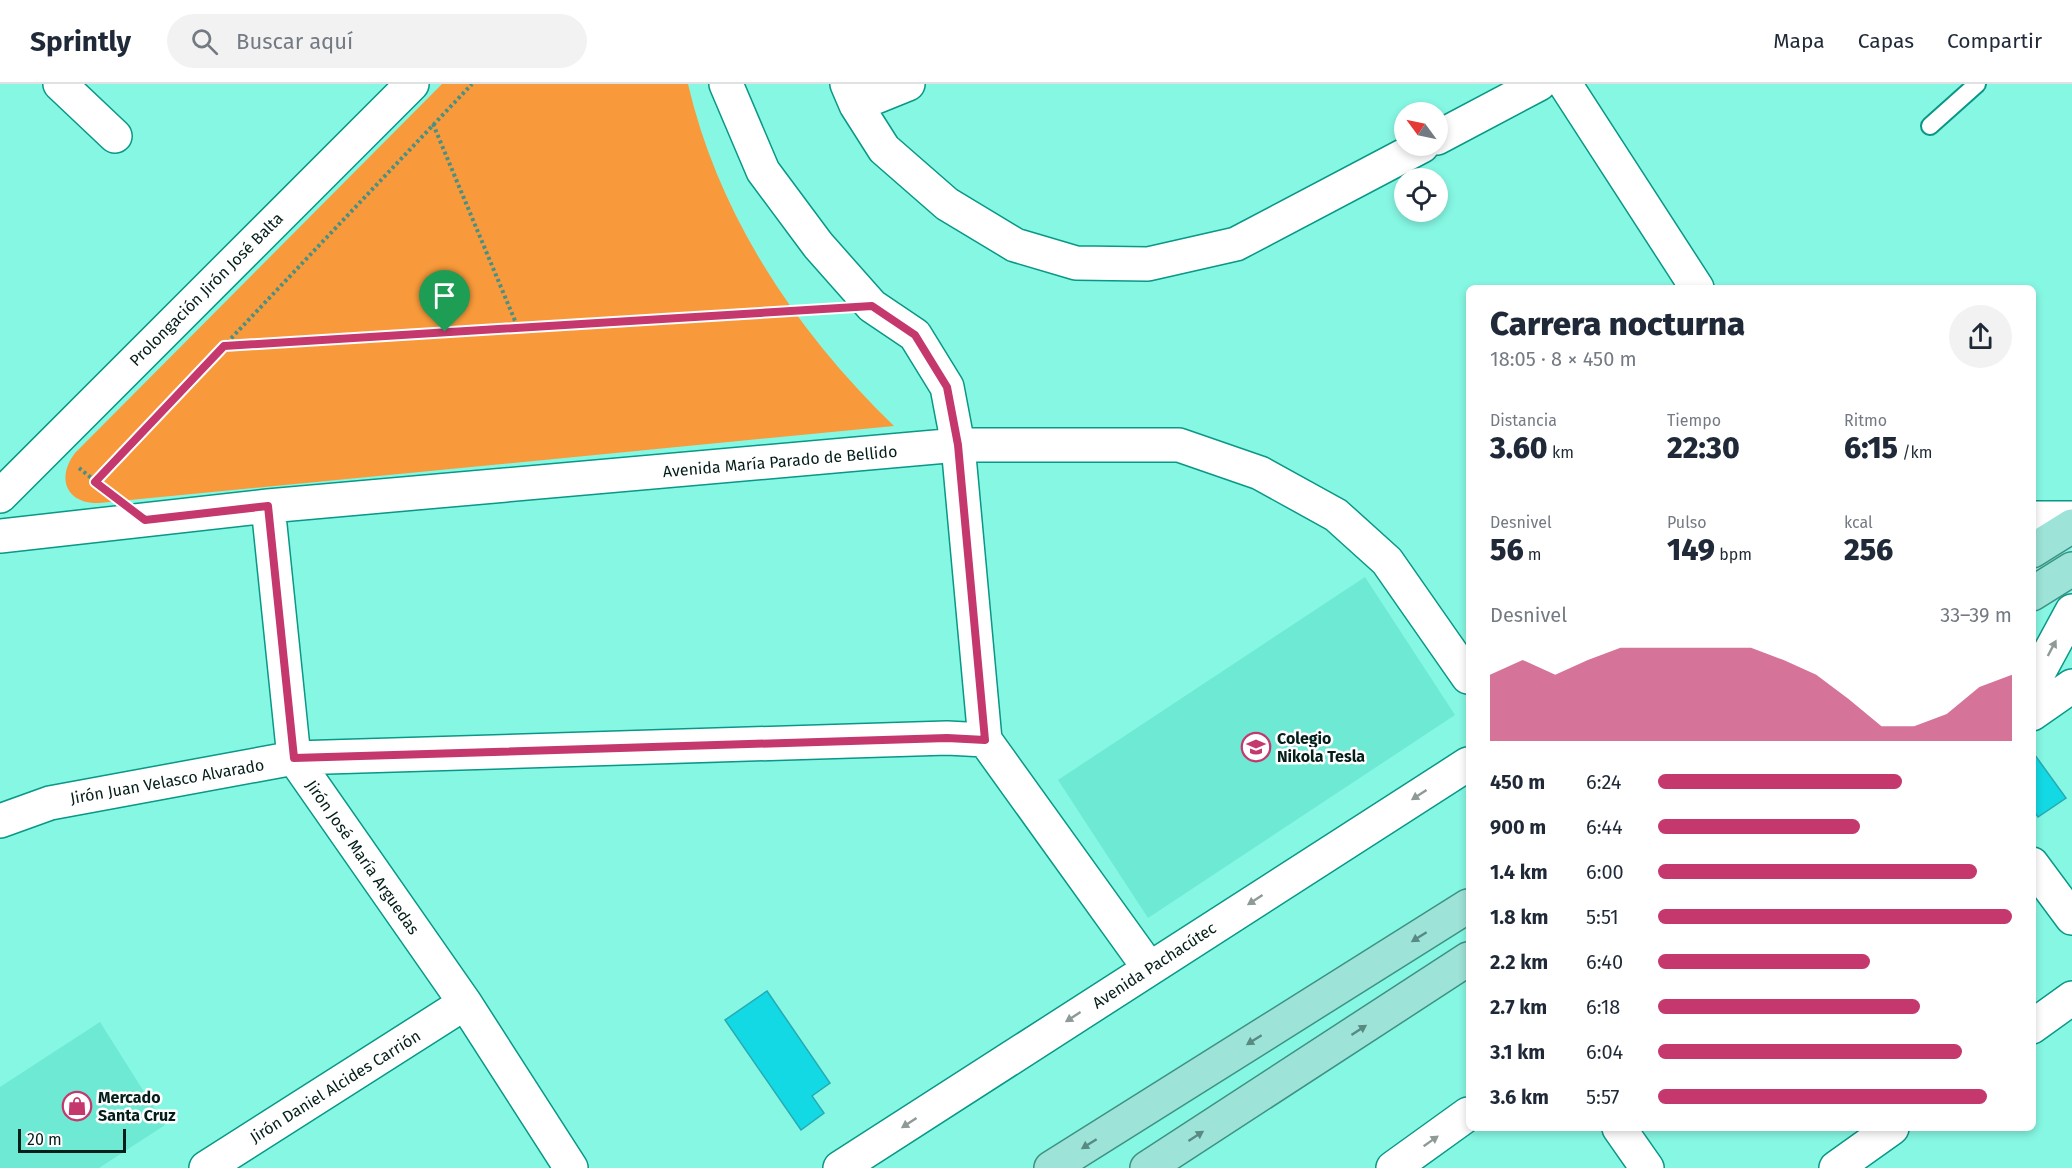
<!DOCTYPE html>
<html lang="es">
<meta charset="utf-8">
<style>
:root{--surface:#fff;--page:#f2f2f3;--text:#1f2937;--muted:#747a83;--line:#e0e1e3;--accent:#c4386e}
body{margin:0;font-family:"Fira Sans",sans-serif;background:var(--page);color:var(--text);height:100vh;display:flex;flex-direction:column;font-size:22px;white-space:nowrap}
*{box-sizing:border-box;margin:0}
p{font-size:20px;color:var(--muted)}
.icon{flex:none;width:33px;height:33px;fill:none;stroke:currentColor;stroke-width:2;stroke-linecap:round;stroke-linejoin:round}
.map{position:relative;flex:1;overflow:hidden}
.panel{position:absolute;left:1466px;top:201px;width:570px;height:846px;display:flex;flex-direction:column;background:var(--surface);border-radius:9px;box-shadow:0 3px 9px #0003}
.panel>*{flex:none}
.needle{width:39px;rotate:303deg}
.fabs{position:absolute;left:1394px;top:18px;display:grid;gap:12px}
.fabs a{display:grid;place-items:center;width:54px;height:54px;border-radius:50%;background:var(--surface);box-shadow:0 3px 9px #0003;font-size:30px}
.scale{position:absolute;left:18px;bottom:15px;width:108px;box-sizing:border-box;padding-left:6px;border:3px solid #041e1a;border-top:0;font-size:16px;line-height:21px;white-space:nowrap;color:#041e1a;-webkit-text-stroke:4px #fff;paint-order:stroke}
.pin{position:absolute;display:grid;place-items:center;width:51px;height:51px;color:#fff;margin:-62px -26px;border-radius:50% 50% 50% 0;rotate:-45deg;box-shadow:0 0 6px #0007}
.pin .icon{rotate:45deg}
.round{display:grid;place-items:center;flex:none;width:63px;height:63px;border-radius:32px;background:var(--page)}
.overview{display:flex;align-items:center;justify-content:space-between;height:102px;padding:0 24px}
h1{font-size:33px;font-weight:800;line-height:45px}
.figures{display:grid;grid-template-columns:repeat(3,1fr);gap:9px;height:102px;padding:6px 24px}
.figures div{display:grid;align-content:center}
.figures b{font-size:30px;font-weight:800}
.figures small{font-size:16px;font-weight:400}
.figures p{font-size:16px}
.chart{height:168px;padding:12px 24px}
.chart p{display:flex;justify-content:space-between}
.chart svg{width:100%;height:108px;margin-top:6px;fill:var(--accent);opacity:.7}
ul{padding:0 24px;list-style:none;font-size:20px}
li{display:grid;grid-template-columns:96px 72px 1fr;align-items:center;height:45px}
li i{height:15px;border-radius:8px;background:var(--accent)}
header{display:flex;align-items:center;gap:36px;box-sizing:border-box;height:84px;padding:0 30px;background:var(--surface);border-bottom:2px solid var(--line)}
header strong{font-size:28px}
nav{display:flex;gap:33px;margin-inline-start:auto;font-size:21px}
.search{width:420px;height:54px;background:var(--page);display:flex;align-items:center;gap:15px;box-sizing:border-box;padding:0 21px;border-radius:33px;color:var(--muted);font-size:22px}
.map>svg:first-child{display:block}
</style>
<header>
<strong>Sprintly</strong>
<div class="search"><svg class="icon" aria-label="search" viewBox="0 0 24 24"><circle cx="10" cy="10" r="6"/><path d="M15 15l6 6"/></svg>Buscar aquí</div>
<nav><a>Mapa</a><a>Capas</a><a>Compartir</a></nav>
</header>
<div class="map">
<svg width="2072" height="1084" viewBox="0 0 2072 1084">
<rect width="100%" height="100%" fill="#86f7e3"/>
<path fill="#6de9d4" d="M1365,493l90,138 -307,203 -90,-138z
M100,938l65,103 -66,43h-99v-81z"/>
<path fill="#f89a3b" d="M442,0h246c31,133 109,248 206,342l-795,77c-33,1 -43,-25 -24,-50z"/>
<path fill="#13d9e4" stroke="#25abb3" stroke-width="1.5" d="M2032,667l34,47 -28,19 -6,-9z
M767,907l63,92 -18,13 12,17 -23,17 -76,-110z"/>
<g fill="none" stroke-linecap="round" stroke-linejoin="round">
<g stroke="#099787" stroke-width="20">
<path id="lane" d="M1930,42l47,-42"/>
</g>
<g stroke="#099787" stroke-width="36">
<path id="street" d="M60,0l55,52
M726,0l37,87 55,74 54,61 43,29 32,52 11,58 27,295 164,228
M847,0l9,21 28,44 63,55 68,41 61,18 72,1 88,-20 186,-98
M1565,0l132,204
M856,21l52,-21
M1437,54l102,-54
M0,412l412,-412
M268,422l26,252 171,245 106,165
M2032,434h40
M0,452l268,-30 690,-61h221l81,28 76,42 51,46 81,116
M2032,601l40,-74
M2032,630l40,-28
M0,737l50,-18 244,-45 653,-20 38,2
M2032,780l40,54
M2032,943l40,-29
M1619,1044l28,40
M206,1084l259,-165
M840,1084l628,-404
M1393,1084l75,-54
M1836,1084l56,-40"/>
</g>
<g stroke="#3d9285" stroke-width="36">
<path id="primary" d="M2032,467l40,-25
M2032,510l40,-25
M1051,1084l417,-262
M1147,1084l321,-209"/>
</g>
<path stroke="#489084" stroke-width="4" stroke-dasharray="3 3" stroke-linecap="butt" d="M433,40l85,204
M224,262l604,-37
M79,384l26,21
M95,398l377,-398"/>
<use href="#lane" stroke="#fff" stroke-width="16"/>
<use href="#street" stroke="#fff" stroke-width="33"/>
<use href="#primary" stroke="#9de3d8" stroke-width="33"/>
</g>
<defs><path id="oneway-solid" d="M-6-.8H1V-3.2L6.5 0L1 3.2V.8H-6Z" transform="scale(1.5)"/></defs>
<g fill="#8e9a98">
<use href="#oneway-solid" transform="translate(2052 564) rotate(-62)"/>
<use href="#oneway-solid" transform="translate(1419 711) rotate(147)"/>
<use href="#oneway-solid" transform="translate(1255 816) rotate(147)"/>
<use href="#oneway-solid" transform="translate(1073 933) rotate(147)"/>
<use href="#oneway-solid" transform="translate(909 1039) rotate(147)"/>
<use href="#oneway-solid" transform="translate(1431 1057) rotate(-35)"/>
</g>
<g fill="#588a82">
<use href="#oneway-solid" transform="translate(1419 853) rotate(148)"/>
<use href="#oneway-solid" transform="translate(1359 946) rotate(-33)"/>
<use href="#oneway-solid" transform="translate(1254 956) rotate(148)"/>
<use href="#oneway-solid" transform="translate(1196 1052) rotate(-33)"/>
<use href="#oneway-solid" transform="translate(1089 1060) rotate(148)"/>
</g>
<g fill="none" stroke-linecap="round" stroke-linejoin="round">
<g stroke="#fff" stroke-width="12">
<path id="route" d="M872,222l43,29 32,52 11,58 27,295 -38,-2 -653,20 -26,-252 -123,14 -50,-38 129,-136z"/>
</g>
<use href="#route" stroke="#c4386e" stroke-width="8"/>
</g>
<defs>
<g id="school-ring" transform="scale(1.5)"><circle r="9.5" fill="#fff" stroke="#c4386e" stroke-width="1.5"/><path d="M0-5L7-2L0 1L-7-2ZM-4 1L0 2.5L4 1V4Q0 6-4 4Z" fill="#c4386e"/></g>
<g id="shop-ring" transform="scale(1.5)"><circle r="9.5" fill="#fff" stroke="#c4386e" stroke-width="1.5"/><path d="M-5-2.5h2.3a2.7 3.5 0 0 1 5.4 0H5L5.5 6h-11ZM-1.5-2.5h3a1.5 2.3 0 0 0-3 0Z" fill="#c4386e"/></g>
</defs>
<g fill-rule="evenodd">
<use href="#school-ring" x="1256" y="663"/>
<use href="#shop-ring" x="77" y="1022"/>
</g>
<g text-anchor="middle" stroke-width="5" stroke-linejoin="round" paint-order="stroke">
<g font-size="16" fill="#041e1a" stroke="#fff">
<text transform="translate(206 205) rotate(-45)" y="6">Prolongación Jirón José Balta</text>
<text transform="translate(780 377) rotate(-5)" y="6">Avenida María Parado de Bellido</text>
<text transform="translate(167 697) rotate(-10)" y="6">Jirón Juan Velasco Alvarado</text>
<text transform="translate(363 773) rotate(55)" y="6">Jirón José María Arguedas</text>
<text transform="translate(1154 881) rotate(-33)" y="6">Avenida Pachacútec</text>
<text transform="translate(335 1002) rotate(-32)" y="6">Jirón Daniel Alcides Carrión</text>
</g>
<g font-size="16" font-weight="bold" fill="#041e1a" stroke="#fff" text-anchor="start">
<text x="1277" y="660">Colegio<tspan x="1277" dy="18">Nikola Tesla</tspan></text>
<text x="98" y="1019">Mercado<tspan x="98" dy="18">Santa Cruz</tspan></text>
</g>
</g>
</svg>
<div class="fabs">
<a><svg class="needle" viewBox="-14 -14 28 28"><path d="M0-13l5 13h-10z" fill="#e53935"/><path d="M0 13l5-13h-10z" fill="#747a83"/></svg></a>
<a><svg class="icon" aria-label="locate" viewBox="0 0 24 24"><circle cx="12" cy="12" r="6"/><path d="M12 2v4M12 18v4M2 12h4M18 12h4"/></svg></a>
</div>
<div class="scale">20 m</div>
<div class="pin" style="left:445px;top:248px;background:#1e9e55"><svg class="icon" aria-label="arrive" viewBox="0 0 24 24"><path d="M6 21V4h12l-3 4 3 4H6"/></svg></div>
<section class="panel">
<div class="overview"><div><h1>Carrera nocturna</h1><p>18:05 · 8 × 450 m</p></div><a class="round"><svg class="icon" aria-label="share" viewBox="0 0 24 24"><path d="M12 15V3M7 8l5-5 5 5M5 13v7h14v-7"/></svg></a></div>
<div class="figures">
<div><p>Distancia</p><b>3.60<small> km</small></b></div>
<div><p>Tiempo</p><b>22:30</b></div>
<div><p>Ritmo</p><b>6:15<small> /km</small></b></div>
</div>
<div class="figures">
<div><p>Desnivel</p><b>56<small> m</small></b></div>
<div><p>Pulso</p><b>149<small> bpm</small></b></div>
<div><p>kcal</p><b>256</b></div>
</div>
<div class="chart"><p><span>Desnivel</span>33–39 m</p>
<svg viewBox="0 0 160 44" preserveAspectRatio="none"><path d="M0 44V17L10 11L20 17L30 11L40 6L50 6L60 6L70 6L80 6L90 11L100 17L110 27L120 38L130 38L140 33L150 22L160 17V44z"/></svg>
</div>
<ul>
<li><b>450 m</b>6:24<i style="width:69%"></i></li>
<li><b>900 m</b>6:44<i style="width:57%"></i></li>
<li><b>1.4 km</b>6:00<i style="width:90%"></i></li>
<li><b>1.8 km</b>5:51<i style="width:100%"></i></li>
<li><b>2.2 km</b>6:40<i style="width:60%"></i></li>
<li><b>2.7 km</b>6:18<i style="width:74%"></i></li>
<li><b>3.1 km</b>6:04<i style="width:86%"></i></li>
<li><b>3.6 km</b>5:57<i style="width:93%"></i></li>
</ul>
</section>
</div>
